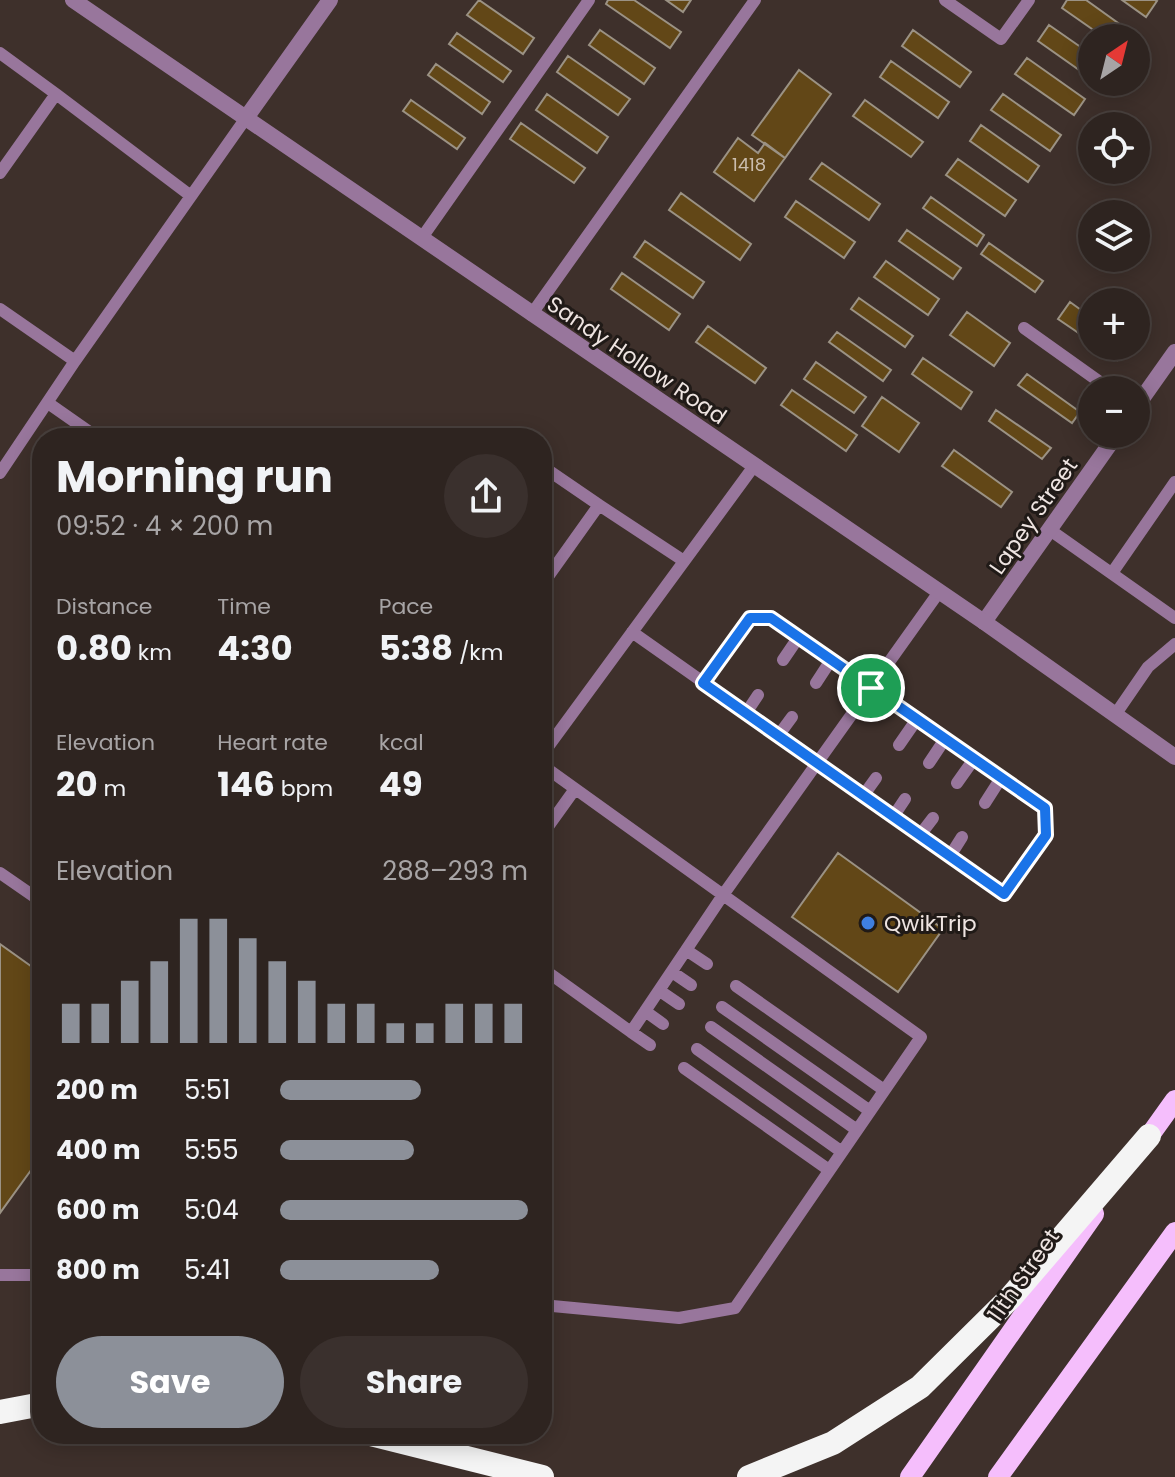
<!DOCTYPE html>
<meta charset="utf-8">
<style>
:root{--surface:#2e2420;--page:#3a302d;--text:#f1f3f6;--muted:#a7a4a5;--line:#49413e;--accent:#8c9099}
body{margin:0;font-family:Poppins,sans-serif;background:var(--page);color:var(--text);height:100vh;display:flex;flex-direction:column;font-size:30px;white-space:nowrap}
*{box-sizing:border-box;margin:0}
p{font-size:26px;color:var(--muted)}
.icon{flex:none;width:44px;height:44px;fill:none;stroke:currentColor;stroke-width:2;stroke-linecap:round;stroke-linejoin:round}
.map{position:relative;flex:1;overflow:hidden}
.drawer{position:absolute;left:32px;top:428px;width:520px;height:1016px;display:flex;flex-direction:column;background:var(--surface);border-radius:32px;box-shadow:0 4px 20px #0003,0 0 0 2px var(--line)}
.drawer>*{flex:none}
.needle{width:52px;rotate:35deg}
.fabs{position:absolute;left:1078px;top:24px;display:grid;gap:16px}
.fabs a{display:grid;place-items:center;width:72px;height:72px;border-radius:50%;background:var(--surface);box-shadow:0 4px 20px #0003,0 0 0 2px var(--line);font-size:40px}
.pin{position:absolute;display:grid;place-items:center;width:68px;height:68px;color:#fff;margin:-34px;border:4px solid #fff;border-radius:50%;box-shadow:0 2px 8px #0007}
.round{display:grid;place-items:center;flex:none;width:84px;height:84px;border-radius:42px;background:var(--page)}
.summary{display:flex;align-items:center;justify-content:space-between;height:136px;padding:0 24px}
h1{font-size:44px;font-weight:700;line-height:60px}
.figures{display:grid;grid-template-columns:repeat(3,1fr);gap:12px;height:136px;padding:8px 24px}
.figures div{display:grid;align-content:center}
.figures b{font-size:34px;font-weight:700}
.figures small{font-size:22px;font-weight:400}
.figures p{font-size:22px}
.chart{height:224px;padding:16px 24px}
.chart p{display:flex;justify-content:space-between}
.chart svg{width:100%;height:144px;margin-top:8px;stroke:var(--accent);stroke-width:6}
.button{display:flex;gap:16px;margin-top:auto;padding:16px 24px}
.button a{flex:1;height:92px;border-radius:48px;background:var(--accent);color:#fff;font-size:32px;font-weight:700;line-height:92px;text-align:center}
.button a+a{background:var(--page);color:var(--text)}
ul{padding:0 24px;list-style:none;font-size:26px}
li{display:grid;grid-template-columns:128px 96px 1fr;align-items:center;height:60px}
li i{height:20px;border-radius:10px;background:var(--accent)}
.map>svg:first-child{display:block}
</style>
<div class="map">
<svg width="1175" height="1477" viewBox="0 0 1175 1477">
<rect width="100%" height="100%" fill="#3e302b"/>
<path fill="#624717" stroke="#9b9284" stroke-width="2" d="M479,0l55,38 -11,16 -56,-39z
M608,0h26l47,32 -11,16 -64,-44z
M666,0h25l-8,12z
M1067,0h19l46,33 -4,5h-23l-43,-30z
M1122,0h33l2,1 -11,16z
M1049,25l43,30v24l-54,-38z
M600,30l55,38 -11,16 -55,-39z
M913,30l58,42 -11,15 -58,-41z
M457,33l54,38 -8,11 -54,-38z
M568,56l62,43 -12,16 -61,-43z
M1027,58l58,41 -11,16 -59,-41z
M891,61l58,41 -11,16 -58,-41z
M436,64l54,38 -8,12 -54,-39z
M799,70l32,24 -46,64 -33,-23z
M547,94l61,43 -11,16 -61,-43z
M1003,94l58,41 -11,16 -59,-41z
M411,100l54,38 -8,11 -54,-38z
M865,100l58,42 -12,15 -58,-41z
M521,123l64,45 -11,15 -64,-44z
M981,125l58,41 -11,16 -58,-41z
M738,138l20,15 7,-10 20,15 -31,43 -40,-29z
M958,159l58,41 -11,16 -59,-41z
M822,163l58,41 -11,16 -59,-41z
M681,193l70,51 -11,16 -71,-50z
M931,197l53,38 -7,11 -54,-38z
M796,201l59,41 -11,16 -59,-41z
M907,230l54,38 -8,11 -54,-38z
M645,241l59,41 -11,16 -59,-41z
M989,243l54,38 -8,11 -54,-38z
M886,261l53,38 -11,16 -54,-38z
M622,273l58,41 -11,16 -58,-41z
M859,298l54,38 -8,11 -54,-38z
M1070,302l22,16v24l-34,-23z
M967,312l43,31 -16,23 -44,-31z
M708,326l58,42 -11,15 -59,-41z
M837,332l54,38 -8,11 -54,-39z
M1097,346h29l-9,14z
M923,358l49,34 -11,17 -49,-35z
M816,362l50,35 -12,16 -50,-34z
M1027,374l53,38 -8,11 -54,-38z
M792,390l65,45 -11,16 -65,-46z
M882,397l37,26 -20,29 -37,-26z
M996,410l55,38 -9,11 -53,-38z
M954,450l58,42 -11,15 -59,-41z
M838,853l105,76 -45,63 -106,-75z
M0,944l42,30v181l-42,58z"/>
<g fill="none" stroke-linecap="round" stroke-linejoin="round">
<path stroke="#98769c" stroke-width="12" d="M945,0l56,39 28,-39
M0,53l56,41 -56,79
M56,94l135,102
M421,239l168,-239
M0,309l75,52
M531,315l224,-315
M1024,328l87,62
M48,403l50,35
M542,466l57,39
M0,473l75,-112 171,-243
M1050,530l125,88
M1112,573l63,-91
M542,585l57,-80 85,56
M632,632l372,262 42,-59 -1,-27 -274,-190h-21l-47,65
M783,660l15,-22
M816,683l15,-23
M746,713l12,-18
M1115,715l33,-48 27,-23
M778,736l14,-19
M899,745l18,-26
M542,755l212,-289
M929,763l16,-24
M542,765l379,272 -186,271 -56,10 -137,-13
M957,783l17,-24
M863,796l13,-18
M985,803l16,-25
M893,817l12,-18
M542,835l33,-46
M920,835l13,-17
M950,856l12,-19
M0,873l42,29
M686,950l21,14
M542,968l89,64 92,-137 216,-303
M672,972l19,13
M736,986l148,104
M660,991l19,13
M722,1007l148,104
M645,1011l18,13
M711,1027l146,103
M631,1032l19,13
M697,1049l145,103
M684,1068l145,102
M0,1275h42"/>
<path stroke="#98769c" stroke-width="16" d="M246,118l84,-118
M1136,407l39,-55
M984,622l133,-188"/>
<path stroke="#98769c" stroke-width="16" d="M73,0l911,622 191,135"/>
<path stroke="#f5befc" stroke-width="20" d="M1140,1149l35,-49
M910,1477l184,-263
M998,1477l177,-245"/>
<path stroke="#f4f4f4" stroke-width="24" d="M0,1412l42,-8
M371,1434l171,43
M749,1477l84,-34 87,-56 91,-90 138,-161"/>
</g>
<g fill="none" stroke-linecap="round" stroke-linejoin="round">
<g stroke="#fff" stroke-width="16">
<path id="route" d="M750,618h21l274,190 1,27 -42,59 -301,-211z"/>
</g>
<use href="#route" stroke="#1a73e8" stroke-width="10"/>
</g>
<circle fill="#3f7fe0" stroke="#201a17" stroke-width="3" cx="868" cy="923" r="8"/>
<g text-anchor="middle" stroke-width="6" stroke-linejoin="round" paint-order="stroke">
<g font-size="18" fill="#cbbdae">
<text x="749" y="171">1418</text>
</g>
<g font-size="22" fill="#eee4e1" stroke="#201a17">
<text transform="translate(637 360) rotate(34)" y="8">Sandy Hollow Road</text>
<text transform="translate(1033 516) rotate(-55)" y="8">Lapey Street</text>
<text transform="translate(1023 1275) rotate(-55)" y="8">11th Street</text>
</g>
<g font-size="22" fill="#eee4e1" stroke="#201a17" text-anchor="start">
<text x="884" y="931">QwikTrip</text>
</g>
</g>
</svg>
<div class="fabs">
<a><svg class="needle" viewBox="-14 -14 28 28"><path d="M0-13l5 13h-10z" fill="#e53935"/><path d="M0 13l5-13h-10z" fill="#a7a4a5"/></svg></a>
<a><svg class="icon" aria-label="locate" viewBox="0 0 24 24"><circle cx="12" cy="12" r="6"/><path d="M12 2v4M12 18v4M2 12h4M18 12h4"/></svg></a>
<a><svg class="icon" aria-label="layers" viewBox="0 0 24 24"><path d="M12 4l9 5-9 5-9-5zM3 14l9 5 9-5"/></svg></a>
<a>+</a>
<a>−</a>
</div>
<div class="pin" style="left:871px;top:688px;background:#1e9e55"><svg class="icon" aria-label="arrive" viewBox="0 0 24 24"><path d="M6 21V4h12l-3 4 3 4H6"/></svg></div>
<section class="drawer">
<div class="summary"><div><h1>Morning run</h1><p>09:52 · 4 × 200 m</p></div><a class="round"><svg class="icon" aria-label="share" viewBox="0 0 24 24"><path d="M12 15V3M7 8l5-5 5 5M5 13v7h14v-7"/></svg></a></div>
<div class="figures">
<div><p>Distance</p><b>0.80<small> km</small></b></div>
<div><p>Time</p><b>4:30</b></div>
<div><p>Pace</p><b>5:38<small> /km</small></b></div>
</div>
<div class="figures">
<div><p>Elevation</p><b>20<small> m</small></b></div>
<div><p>Heart rate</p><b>146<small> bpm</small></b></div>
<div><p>kcal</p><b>49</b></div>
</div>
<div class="chart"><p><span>Elevation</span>288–293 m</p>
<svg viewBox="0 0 160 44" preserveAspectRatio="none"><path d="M5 44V32M15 44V32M25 44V25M35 44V19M45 44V6M55 44V6M65 44V12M75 44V19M85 44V25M95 44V32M105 44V32M115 44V38M125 44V38M135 44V32M145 44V32M155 44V32"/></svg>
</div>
<ul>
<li><b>200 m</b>5:51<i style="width:57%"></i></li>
<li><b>400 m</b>5:55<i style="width:54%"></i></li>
<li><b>600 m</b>5:04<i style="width:100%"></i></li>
<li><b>800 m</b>5:41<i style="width:64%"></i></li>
</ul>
<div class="button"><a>Save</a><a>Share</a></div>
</section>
</div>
